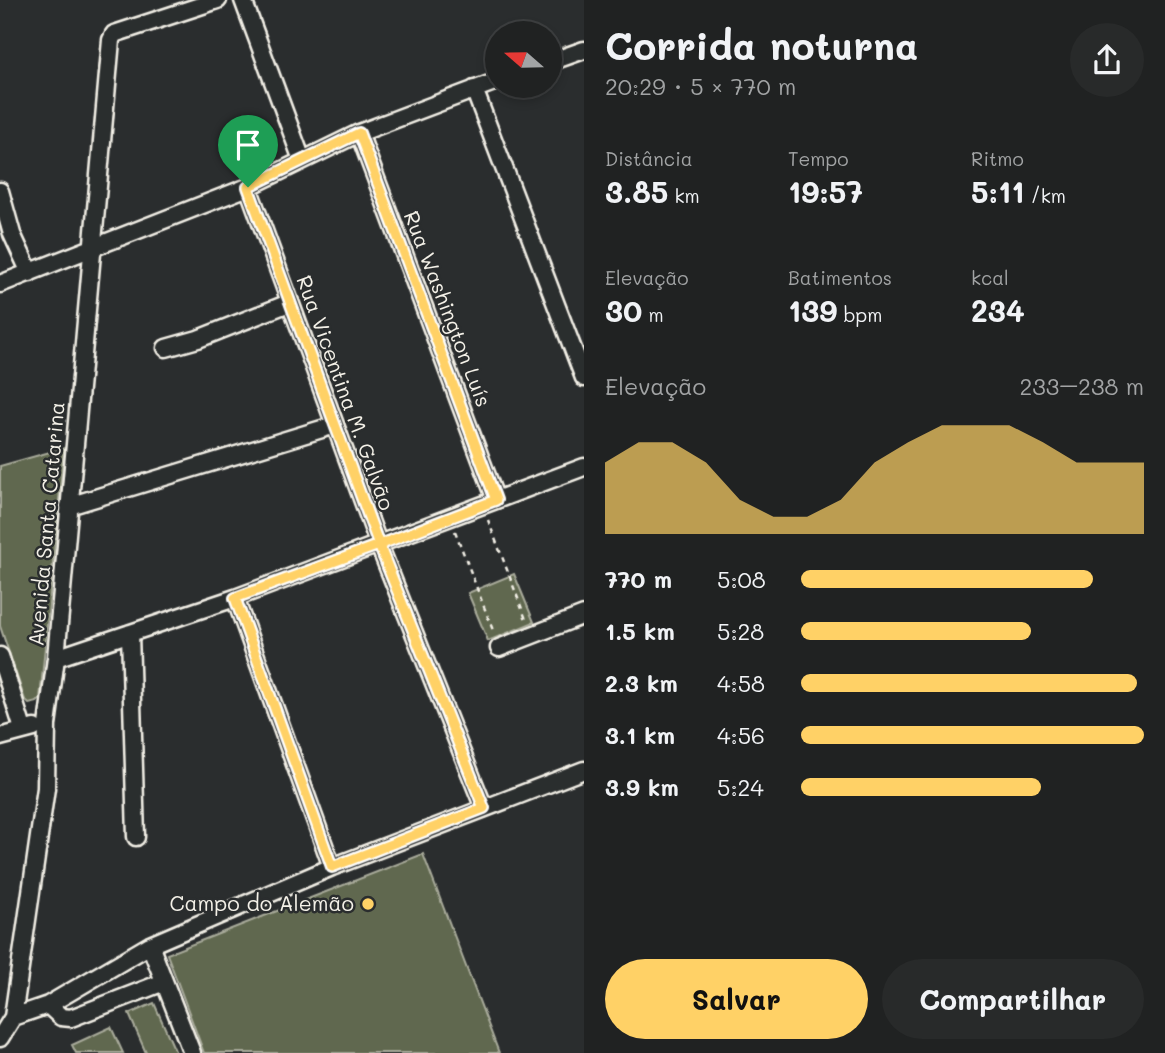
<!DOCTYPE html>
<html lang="pt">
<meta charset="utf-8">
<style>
:root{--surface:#202222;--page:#282a2a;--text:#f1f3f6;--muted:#a2a4a5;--line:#3d3f40;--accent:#ffd166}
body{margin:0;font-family:Mali,sans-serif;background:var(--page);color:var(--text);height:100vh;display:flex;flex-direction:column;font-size:26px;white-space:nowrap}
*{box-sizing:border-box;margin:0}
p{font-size:23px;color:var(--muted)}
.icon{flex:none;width:38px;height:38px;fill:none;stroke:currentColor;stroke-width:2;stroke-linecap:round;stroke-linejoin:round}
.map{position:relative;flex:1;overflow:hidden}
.side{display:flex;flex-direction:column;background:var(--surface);width:581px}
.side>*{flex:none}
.needle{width:46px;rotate:290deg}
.tools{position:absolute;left:485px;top:21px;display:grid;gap:14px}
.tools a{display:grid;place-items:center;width:77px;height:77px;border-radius:50%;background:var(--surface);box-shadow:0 4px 10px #0003,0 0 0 2px var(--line);font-size:35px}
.pin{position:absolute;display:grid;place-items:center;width:60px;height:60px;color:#fff;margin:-72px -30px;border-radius:50% 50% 50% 0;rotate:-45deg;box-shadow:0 0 7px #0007}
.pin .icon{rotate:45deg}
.round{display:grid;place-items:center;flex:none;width:74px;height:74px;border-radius:37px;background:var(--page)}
.overview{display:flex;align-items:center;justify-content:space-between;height:119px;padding:0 21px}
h1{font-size:38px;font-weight:700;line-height:52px}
.stats{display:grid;grid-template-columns:repeat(3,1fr);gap:10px;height:119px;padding:7px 21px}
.stats div{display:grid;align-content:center}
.stats b{font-size:30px;font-weight:700}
.stats small{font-size:19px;font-weight:400}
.stats p{font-size:19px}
.chart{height:196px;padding:14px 21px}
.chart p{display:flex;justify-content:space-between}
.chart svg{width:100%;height:126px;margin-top:7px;fill:var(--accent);opacity:.7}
.primary-button{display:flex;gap:14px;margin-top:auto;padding:14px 21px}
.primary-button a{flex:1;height:80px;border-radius:42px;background:var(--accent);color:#111;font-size:28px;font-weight:700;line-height:80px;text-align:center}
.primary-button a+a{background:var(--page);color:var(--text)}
ul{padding:0 21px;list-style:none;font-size:23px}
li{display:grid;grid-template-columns:112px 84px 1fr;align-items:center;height:52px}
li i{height:18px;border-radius:9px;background:var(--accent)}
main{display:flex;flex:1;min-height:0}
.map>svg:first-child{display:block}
</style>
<main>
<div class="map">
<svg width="584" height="1053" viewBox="0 0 584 1053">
<rect width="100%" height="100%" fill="#2a2d2e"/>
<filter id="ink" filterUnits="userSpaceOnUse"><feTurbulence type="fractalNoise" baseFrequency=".0143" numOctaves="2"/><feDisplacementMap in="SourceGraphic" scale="14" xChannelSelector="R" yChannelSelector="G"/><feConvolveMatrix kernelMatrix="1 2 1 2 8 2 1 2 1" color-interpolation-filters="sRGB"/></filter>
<g filter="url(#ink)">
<path fill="#60684f" stroke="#aaac9c" stroke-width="2" d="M64,448l-24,251 -3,3 -8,2 -4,-4 -25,-74v-160z
M514,574l20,48 -46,19 -20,-48z
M423,854l76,199h-295l-37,-99z
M154,1003l22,50h-30l-17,-39z
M111,1027l12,26h-47l-4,-8z"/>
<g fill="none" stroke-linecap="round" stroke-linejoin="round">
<g stroke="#f4f1e8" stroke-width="21">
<path id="minor" d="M243,0l59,160
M550,62l34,-12
M474,89l110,289
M359,133l137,367
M248,187l131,358 105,263
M0,191l12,43 18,39
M0,284l248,-97 111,-54 138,-52
M166,348l32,-9 91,-36
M69,506l266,-81
M235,598l97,269
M130,633l6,204
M499,648l85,-33
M0,656l23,73
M56,658l179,-60 349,-131
M0,737l34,-9
M150,945l42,108
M48,1005l13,12 10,1 93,-36
M13,1017l35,-12 102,-60 182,-78 252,-97
M0,1038l13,-21 33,-229 1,-63 9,-67 55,-618 3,-6 104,-34"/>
</g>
<path stroke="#f4f1e8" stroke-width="2.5" stroke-dasharray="5 5" stroke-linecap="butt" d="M488,520l39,102
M455,531l39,102"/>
<use href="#minor" stroke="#2a2d2e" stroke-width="16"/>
</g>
</g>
<g fill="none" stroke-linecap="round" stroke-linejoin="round" filter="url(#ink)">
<g stroke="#fff" stroke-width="14">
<path id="route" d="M248,187l131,358 -144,53 97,269 152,-59 -105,-263 117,-45 -137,-367 -111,54"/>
</g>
<use href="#route" stroke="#ffd166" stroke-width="9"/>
</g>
<circle fill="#ffd166" stroke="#2a2d2e" stroke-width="2.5" cx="368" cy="904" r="7"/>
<g text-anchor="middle" stroke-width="5" stroke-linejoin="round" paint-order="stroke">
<g font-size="21" fill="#f4f1e8" stroke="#2a2d2e">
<text transform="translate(447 309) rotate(69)" y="7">Rua Washington Luís</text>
<text transform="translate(345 393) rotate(70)" y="7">Rua Vicentina M. Galvão</text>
<text transform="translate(47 524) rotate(-85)" y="7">Avenida Santa Catarina</text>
</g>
<g font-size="21" fill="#f4f1e8" stroke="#2a2d2e" text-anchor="end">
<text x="354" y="911">Campo do Alemão</text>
</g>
</g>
</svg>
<div class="tools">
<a><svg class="needle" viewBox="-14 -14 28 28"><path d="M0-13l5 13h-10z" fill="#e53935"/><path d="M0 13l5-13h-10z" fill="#a2a4a5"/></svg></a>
</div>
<div class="pin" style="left:248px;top:187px;background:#1e9e55"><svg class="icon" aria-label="arrive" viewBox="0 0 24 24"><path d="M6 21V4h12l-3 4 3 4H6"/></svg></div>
</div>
<section class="side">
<div class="overview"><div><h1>Corrida noturna</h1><p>20:29 · 5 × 770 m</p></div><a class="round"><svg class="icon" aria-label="share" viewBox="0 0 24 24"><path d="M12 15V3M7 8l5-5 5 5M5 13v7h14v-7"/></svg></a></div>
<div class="stats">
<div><p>Distância</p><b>3.85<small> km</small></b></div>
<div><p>Tempo</p><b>19:57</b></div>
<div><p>Ritmo</p><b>5:11<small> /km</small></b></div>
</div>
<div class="stats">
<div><p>Elevação</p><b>30<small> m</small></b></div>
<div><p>Batimentos</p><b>139<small> bpm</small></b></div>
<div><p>kcal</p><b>234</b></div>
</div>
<div class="chart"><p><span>Elevação</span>233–238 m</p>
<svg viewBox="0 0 160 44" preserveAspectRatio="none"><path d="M0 44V19L10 12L20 12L30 19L40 32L50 38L60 38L70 32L80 19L90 12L100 6L110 6L120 6L130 12L140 19L150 19L160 19V44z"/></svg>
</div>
<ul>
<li><b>770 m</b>5:08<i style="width:85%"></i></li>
<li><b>1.5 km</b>5:28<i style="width:67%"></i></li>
<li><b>2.3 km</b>4:58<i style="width:98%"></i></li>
<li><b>3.1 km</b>4:56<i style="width:100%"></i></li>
<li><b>3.9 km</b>5:24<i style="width:70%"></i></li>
</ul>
<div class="primary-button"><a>Salvar</a><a>Compartilhar</a></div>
</section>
</main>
